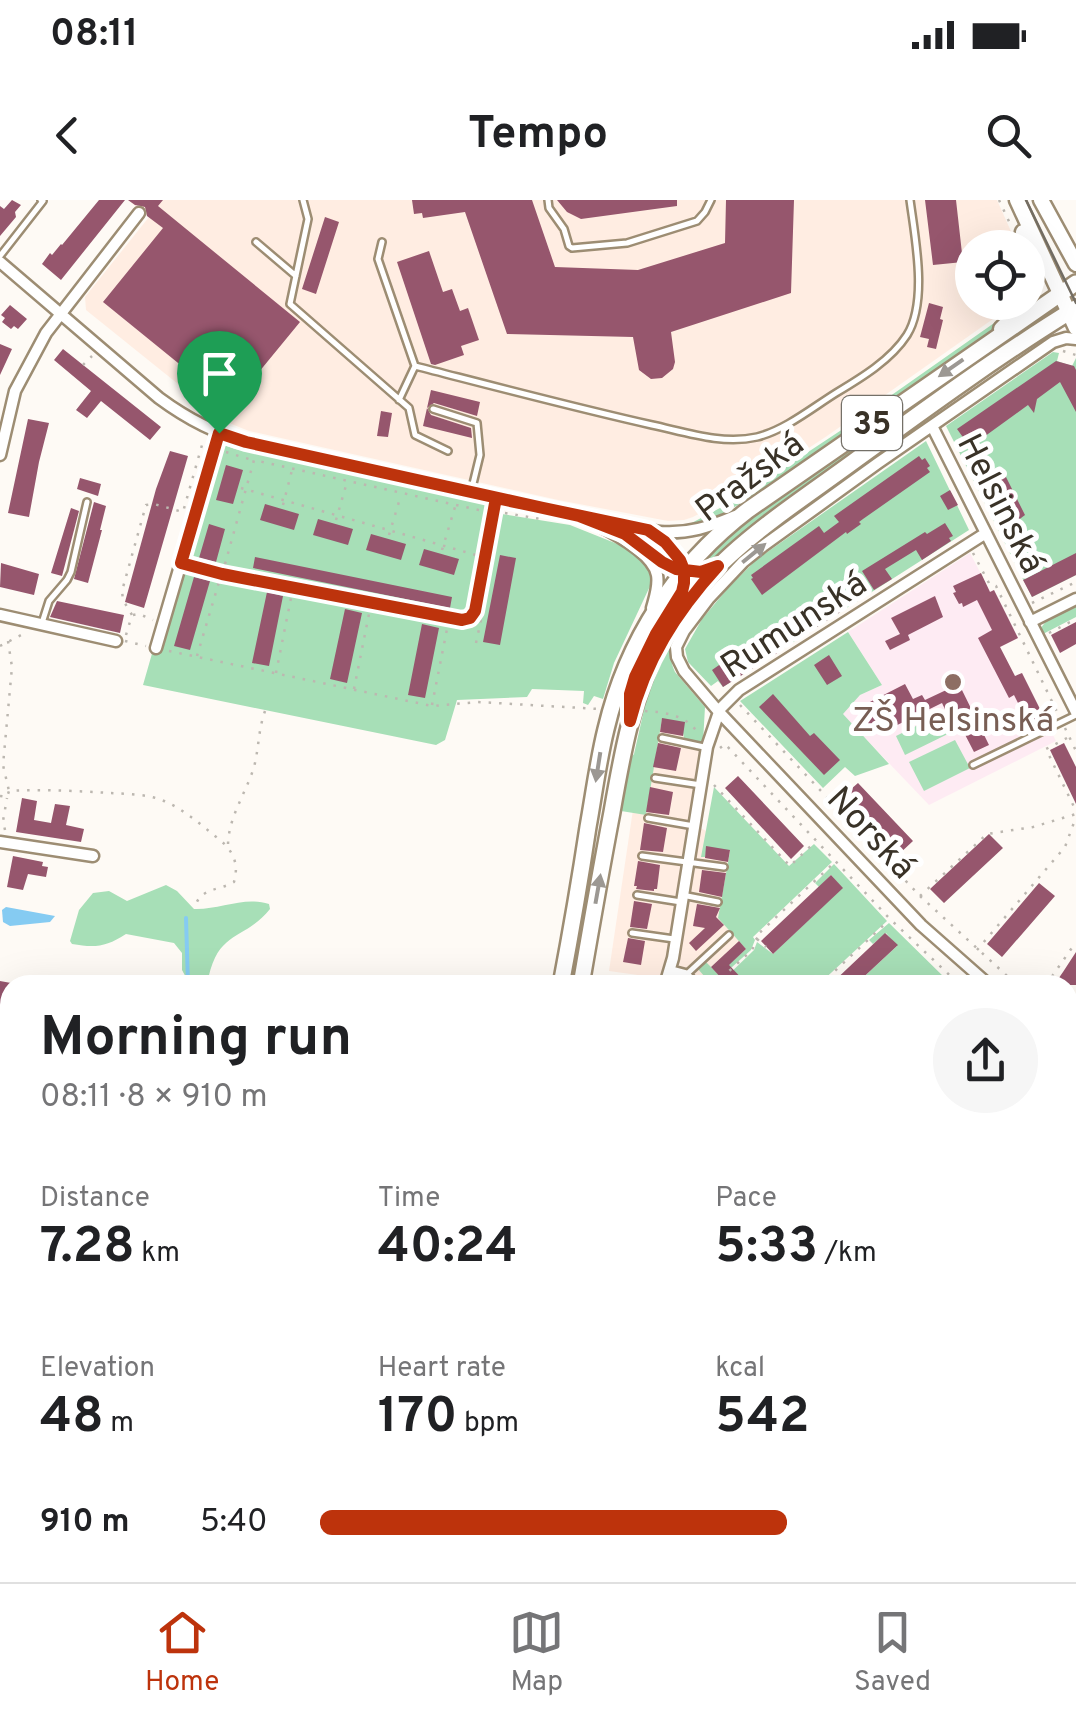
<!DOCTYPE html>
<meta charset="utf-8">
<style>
:root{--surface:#fff;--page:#f6f6f6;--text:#202124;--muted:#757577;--line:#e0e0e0;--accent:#bd330c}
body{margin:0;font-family:Overpass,sans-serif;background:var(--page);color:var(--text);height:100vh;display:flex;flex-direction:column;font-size:38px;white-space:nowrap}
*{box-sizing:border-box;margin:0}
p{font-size:32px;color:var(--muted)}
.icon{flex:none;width:55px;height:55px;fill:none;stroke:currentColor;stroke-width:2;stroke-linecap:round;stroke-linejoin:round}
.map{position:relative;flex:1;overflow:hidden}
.side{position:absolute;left:0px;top:775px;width:1078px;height:608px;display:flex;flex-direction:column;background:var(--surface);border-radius:30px 30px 0 0;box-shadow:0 10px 40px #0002}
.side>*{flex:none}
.tools{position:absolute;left:955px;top:30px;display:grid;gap:20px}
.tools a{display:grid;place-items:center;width:90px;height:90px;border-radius:50%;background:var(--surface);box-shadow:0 10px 40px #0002;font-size:50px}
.pin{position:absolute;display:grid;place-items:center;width:85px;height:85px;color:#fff;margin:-102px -42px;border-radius:50% 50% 50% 0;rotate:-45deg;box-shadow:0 0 10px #0007}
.pin .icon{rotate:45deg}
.round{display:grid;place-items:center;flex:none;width:105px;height:105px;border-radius:52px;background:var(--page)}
.overview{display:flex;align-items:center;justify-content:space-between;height:170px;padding:0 40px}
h1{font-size:55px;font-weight:700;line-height:75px}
.metrics{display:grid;grid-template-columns:repeat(3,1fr);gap:15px;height:170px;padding:10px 40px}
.metrics div{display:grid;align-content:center}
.metrics b{font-size:50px;font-weight:700}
.metrics small{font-size:28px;font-weight:400}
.metrics p{font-size:28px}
ul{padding:0 40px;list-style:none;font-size:32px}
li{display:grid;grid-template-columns:160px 120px 1fr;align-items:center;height:75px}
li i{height:25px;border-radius:12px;background:var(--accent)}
.status{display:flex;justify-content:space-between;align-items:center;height:70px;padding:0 50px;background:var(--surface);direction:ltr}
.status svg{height:28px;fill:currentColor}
header{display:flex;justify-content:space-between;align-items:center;height:130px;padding:0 40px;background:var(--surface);font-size:45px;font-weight:700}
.tabs{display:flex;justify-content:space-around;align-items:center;height:140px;border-top:2px solid var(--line);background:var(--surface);font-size:28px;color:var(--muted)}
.tabs a{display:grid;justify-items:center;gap:5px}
.tabs .current{color:var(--accent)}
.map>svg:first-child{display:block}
</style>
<div class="status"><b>08:11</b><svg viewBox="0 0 49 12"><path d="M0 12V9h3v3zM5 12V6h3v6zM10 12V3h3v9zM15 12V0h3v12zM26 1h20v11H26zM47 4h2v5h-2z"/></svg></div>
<header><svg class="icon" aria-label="back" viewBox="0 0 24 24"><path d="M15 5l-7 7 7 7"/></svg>Tempo<svg class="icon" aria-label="search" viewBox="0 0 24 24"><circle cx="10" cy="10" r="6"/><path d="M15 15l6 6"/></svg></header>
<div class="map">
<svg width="1076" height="1382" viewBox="0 0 1076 1382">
<rect width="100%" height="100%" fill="#fefaf5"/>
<path fill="#fcf3e5" d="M533,1372l410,1 -2,9h-410z"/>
<path fill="#ffede2" d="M128,0h869l21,47 -46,1v54l36,1 -15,16 -166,117 -76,50 -58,31 -9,3 -16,1 -110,-21 -309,-69 -25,-10 -138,-111 -1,-13 64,-80z
M675,501l37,49 -12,78 37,17 12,104 -39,36 -101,-14 40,-269z"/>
<path fill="#feebf3" d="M970,353l20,38 4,-1 24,48 -18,9 10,20 2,11 10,-5 34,68 -127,64 -87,-91 18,-19 22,-10 -34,-53z"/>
<path fill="#a7dfb7" d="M1014,103h3l-28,30c-53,36 -106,73 -158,110 -33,22 -110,81 -147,84l53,-28 112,-74 148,-104z
M1047,110l1,3 -191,134 -42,35 -69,49 -34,29 -5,-4 41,-38z
M1053,152l6,1 -2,8 15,5 4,-8v217l-44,22 -86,-171z
M213,241l22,8 96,18 159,38 12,9 68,11 45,18 15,7 19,18 2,16 -37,79 -11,36 -9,-3 -6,9 -5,-2 1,-12 -52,-2 -5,8 -70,3 -12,40 -9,5 -293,-60z
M926,241l43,89 -246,157 -5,-6 -7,5 -23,-24 -3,-13 17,-30 26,-31 28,-28z
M722,372l1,2c-20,24 -65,65 -48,98l30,35 -2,35 -5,1 -14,-5 -1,-5 -21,-14 -16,96 -25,-4 9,-52 4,-5 10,-44 -2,-1 1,-4c13,-51 44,-94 79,-133z
M1076,405v12l-33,17 -2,-6 5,-7z
M848,432l34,53 -22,10 -17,19 46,50 -34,12 -10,-9 -22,21 -83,-87z
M942,513l10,19 -47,23 -9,-19z
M955,540l15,28 -46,23 -15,-29z
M714,587l75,79 25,-22 18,18 -79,75 2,3 -4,10 -39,35 -14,-16 8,-7 12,12 28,-25 -28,-31 12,-67 -23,-4 -2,10h-4z
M834,664l53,57 -69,64h-70l-15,-15 -12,12 33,-32 3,-8 16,12 69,-66 -11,-13 -12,12 -4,-4z
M166,685l11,6 17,18c25,1 50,-13 75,-5l1,5c-28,34 -53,19 -63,76h-17l-8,-15v-17l-8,-10 -48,-9c-20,13 -31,14 -54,10l-2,-3 9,-31 14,-17 16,-2 18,10z
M889,723l58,57 -5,5h-87l42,-39 -11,-13 -13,11 -4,-4z
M1076,1185v114l-8,5v-97z
M1076,1322v60h-67l3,-9 56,-1v-44z"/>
<path fill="#85cbf2" d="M6,707l49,9 -5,6 -40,4 -7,-4 -1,-12z"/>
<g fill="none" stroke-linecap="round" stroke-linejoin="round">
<path stroke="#85cbf2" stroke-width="4" d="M186,718l2,67"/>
</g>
<path fill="#96566d" d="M12,0l9,5 -6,7 1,5 -16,19v-30l4,3z
M99,0h26l-64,80 -19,-16 8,-11 2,2 9,-11 1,1z
M128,0h35l-5,6 142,116 -69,84 -128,-104 60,-74 -16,-12 -2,-9 -10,-2z
M412,0h120l23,67 83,3 87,-27 1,-43h68l-3,93 -120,39 4,30 -2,7 -11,9 -11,1 -12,-9 -6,-33 -126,-3 -42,-122 -42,6 -1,-5 -8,1z
M557,0h120v6l-96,13 -14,-7z
M925,0h31l7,62 -30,3z
M325,17l14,5 -23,72 -14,-5z
M429,51l14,41 9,-3 8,22 8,-3 11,32 -18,6 3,9 -29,10 -4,-1 -34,-102z
M929,103l14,4 -3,12 3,1 -7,29 -9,-2 2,-8 -9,-2z
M10,105l17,14 -9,10 -4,-3 -3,3 -9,-7 3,-4 -4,-3z
M0,144l12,5 -12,26z
M63,149l98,78 -11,13 -49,-39 -14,17 -11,-8 15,-19 -37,-31z
M1056,161l18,5 2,4v42l-16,-30 -23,17 -3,14 -6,-8 -58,42 -13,-18z
M431,190l49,12 -3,14 -43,-13 -7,5z
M427,208l4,7 40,13 1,10 -49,-12z
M381,211l11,2 -4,24 -11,-1z
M28,219l21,4 -10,39 -10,55 -21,-4z
M170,251l18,5 -44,152 -19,-6 31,-113z
M919,256l3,4 3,-2 5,8 -3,2 3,4 -67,47 -4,3 2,2 -14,10 -1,-2 -84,63 -11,-16 2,-1 -2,-3 68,-49 5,7 15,-11 -5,-6z
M226,265l17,5 -10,34 -17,-4z
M1005,275l20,40 -8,6 -12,4 -19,-40 10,-7z
M80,278l21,6 -3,12 -21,-7z
M950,290l8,15 -10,5 -8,-14z
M94,302l12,4 -6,24h2l-14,53 -14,-4z
M265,304l34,10 -5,16 -34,-10z
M71,308l8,3 -17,65 -11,-3z
M318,319l35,10 -5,16 -35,-10z
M945,323l8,13 -4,2 2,3 -29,19 -6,-10 -31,19 7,10 -18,11 -12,-19 63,-39 2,2z
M209,324l16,5 -9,33 -17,-4z
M371,334l35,10 -5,16 -35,-10z
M424,349l35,10 -5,16 -35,-10z
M1076,353v22l-44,22 -9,-17z
M500,355l16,3 -16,87 -17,-3z
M255,357l197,40 -2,11 -197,-40z
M1,363l38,11 -5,21 -34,-8z
M981,373l9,19 4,-2 24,48 -18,9 15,29 7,-3 22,44 -15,8 -15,-30 -5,3 -31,-60 14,-8 -15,-30 -14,7 -1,-4 -3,1 -6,-11 3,-1 -3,-6z
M194,377l16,4 -20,69 -16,-4z
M267,392l16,4 -14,70 -17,-3z
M935,396l8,21 -35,18 2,5 -20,10 -5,-9 15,-7 -9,-16z
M833,397l9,14 -41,26 -2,-4 -20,13 3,4 -59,37 -11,-17 10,-7 5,9 19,-12 -4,-7 77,-50 4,-2 1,2z
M57,401l67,14 -4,18 -70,-16z
M345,409l17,4 -15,70 -17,-4z
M1076,422v22l-16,9 -9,-18z
M422,424l17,4 -14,70 -17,-3z
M829,455l13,21 -15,9 -13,-20z
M905,484l8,15 9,-4 3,5 34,-16 30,61 -15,7 -15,-29 -6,3 -11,-23 -61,30 -5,-9 -7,3 -7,-12 8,-4 -4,-7z
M773,494l37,42 4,-3 26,27 -16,15 -65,-68z
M662,518l23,4 -2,14 -23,-4z
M658,543l23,5 -5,23 -23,-4z
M1064,543l12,24v37l-26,-54z
M738,576l66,70 -13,13 -66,-71z
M858,583l55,58 -15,14 -55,-59z
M650,587l23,5 -4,23 -23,-3z
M22,598l15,3 -3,19 17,3 4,-19 15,2 -4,19 18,4 -3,13 -65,-10z
M644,623l23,5 -4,24 -23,-2z
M989,634l14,14 -59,55 -14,-14z
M706,646l24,4 -2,12 -23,-4z
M13,656l30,6 -1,4 6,1 -2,10 -18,-3 -5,16 -16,-3z
M638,661l22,4 -3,24h-3v2l-18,-2 1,-3h-3z
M702,670l24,3 -4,24 -23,-5z
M831,675l12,13 -70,66 -12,-13z
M1039,683l16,13 -53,61 -15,-13z
M634,701l18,3 -5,25 -17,-2z
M697,704l23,4 -4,9 8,8 -28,26 -7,-8 16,-15 -12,-2z
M885,733l13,12 -43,40h-25z
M628,738l17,3 -4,24 -18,-3z
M739,741l7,8 -17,16 19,20h-31l6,-5 -12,-13z
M1076,752v33h-22l9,-13z
M0,781l11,2 -1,27 -10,-2z
M0,857l10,2v22l-10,-2z"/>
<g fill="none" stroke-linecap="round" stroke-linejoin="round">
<g stroke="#9d8d73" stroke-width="10">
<path id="service" d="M303,0l5,19 -18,85 119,104 6,27 33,16
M548,0l1,8 15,21 5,17 3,2 55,-5 70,-22 8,-9 6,-12
M256,42l40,34
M382,42l-4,17 37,107 -16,34
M0,56l43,-55 -2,-1
M415,166c78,20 157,41 237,59 33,7 70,20 105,12 28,-7 55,-29 79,-44 25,-15 55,-33 71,-58 21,-34 8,-97 3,-135
M433,209l44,14 3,32 -9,37
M42,423l7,-22 18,-21 4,-8 16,-70
M662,538l42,9
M973,565l103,-50
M655,578l46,7
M648,618l46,8
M642,656l82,11
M637,695l44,7
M682,695l36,7
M632,733l42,6
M688,773l41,-38
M540,1382l1,-10
M756,1382v-10
M791,1382l1,-10
M822,1382l1,-10
M853,1382l2,-10
M885,1382l1,-10"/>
</g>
<g stroke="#9d8d73" stroke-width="15">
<path id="minor" d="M0,62l159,136c27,20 54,35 87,43l280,63 134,28c29,2 49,-5 75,-16
M932,226l144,286
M0,255l15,-64 31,-58 93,-120
M594,323c18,9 59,30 63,52 2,11 -2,22 -5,33
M646,350c22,17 43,28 71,16
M181,363l41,10 244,47 9,-9 21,-113
M0,415l116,26
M1030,422l46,-23
M156,448l63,-215
M629,510c-1,-30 17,-62 33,-87 9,-15 24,-29 23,-48 -2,-19 -18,-32 -32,-42
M0,642l93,14
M670,771l15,4 10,10
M665,785l8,-27 34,-211 13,-38 19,-19 247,-157
M989,785l-68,-60 -202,-213 -35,-41 -7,-14 -1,-10 8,-16 25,-33 34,-36 20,-16 115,-83 175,-121 13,-4 10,1
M0,823l10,2
M0,838l10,2
M1068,840l8,5
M1068,1069l8,3
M1068,1320l8,-6
M995,1372l1,10
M950,1382l1,-10"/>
</g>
<g stroke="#9d8d73" stroke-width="19">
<path id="secondary" d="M1017,0l59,128
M1041,0l35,64
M1023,32l10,34 -5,24
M1001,129l12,-12 9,-15"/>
</g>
<g stroke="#9d8d73" stroke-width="20">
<path id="primary" d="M561,785c10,-53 19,-105 27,-158 6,-33 10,-66 18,-98 21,-89 70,-164 142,-219l328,-227
M581,785c10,-58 20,-115 31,-173 10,-57 20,-115 47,-167 43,-84 125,-132 198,-186 71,-52 144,-105 219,-151
M459,1382l2,-10
M479,1382l2,-10"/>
</g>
<path stroke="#bcb7b0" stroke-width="2.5" stroke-dasharray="2.5 8" stroke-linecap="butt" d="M999,0l13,28
M1063,151l13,4
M83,165l9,-9
M226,252l26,8
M241,288l235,67
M283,305l9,-35
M505,313l36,6
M705,314l96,-58
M336,320l11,-38
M389,335l12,-40
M442,350l13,-43
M973,353l17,32 6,1 63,130
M225,364l29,-104 229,51
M1032,403l44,-21
M133,415l6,-1 14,6
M1049,433l27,-14
M126,435l6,-20 -9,-15 -1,-9 24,-86 8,-1 29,8 19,-67
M8,441l4,26 -9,98 6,26
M125,441l21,5
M476,443l5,-23
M0,446l25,-13
M169,451l263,55 46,-4 121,7
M197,456l22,-74
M276,473l15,-75
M354,489l15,-75
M432,505l15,-76
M740,505l180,191 97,89
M645,511c21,1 44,5 54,24
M1065,528l11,23
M1067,538l-21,11 30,62
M720,548l5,-4 165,175 70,66
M714,585l76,81 26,-25
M0,596l7,1 2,-6c34,-2 68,0 101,2 18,1 38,1 54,8 19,8 35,22 51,35 16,12 25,25 19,46 -15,9 -32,5 -39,24
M5,630l-2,-9 4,-23
M228,644c1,-28 18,-51 26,-77 5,-19 4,-36 11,-56
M920,696l67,-62 46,-7 43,-13
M757,739l9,8
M977,750l88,-103 11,-30
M714,785l38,-35 5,-11 -2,-2 81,-76
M820,785l68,-64
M1046,785l30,-43
M1068,820l8,5
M1068,862l8,5
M1068,920l8,-17
M0,1100l8,-7
M1068,1102l7,-20
M1068,1290l8,-5
M1068,1357l8,-7
M777,1382l1,-10
M931,1382l3,-10
M1040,1382l6,-10"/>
<use href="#service" stroke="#fff" stroke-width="5"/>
<use href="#minor" stroke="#fff" stroke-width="10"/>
<use href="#secondary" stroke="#fff" stroke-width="14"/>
<use href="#primary" stroke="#fff" stroke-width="15"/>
<path stroke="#746e64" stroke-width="2.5" d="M1026,0l50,103"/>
</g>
<defs><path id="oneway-solid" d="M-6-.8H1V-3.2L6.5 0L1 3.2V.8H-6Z" transform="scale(2.5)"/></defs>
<g fill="#9c9893">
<use href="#oneway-solid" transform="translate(951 168) rotate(145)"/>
<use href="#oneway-solid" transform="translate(754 353) rotate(-39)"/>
<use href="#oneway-solid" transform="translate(598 567) rotate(99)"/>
<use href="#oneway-solid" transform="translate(598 689) rotate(-80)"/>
</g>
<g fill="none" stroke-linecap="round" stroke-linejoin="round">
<g stroke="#fff" stroke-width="20">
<path id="route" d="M219,233l27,9 333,74 46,18 37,28 14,7 25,3 17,-6c-42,46 -73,95 -88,155v-27l5,-17 21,-43 26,-42 2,-9v-13l-4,-10 -15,-18 -17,-12 -152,-32 -21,113 -5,7 -8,2 -240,-46 -41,-11 38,-130"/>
</g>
<use href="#route" stroke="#bd330c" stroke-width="12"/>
</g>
<circle fill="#8d6e63" stroke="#fff" stroke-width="4" cx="953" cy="482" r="10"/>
<g text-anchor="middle" stroke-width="10" stroke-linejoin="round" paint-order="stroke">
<rect fill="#fff" stroke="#747068" stroke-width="2.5" x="842" y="196" width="60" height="54" rx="8"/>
<g font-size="32" font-weight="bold" fill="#393227">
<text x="872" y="234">35</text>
</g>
<g font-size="35" fill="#393227" stroke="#fff">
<text transform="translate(749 276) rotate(-37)" y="12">Pražská</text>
<text transform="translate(1002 303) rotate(63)" y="12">Helsinská</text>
<text transform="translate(793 424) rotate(-33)" y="12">Rumunská</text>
<text transform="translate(872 632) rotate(47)" y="12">Norská</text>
</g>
<g font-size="35" fill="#785e54" stroke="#fff">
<text x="953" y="531">ZŠ Helsinská</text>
</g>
</g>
</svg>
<div class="tools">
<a><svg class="icon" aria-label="locate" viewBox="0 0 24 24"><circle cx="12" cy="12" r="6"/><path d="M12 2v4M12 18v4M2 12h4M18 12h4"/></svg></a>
</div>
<div class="pin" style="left:219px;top:233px;background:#1e9e55"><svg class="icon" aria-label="arrive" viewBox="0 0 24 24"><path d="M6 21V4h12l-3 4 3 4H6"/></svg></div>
<section class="side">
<div class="overview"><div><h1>Morning run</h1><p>08:11 · 8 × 910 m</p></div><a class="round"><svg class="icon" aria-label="share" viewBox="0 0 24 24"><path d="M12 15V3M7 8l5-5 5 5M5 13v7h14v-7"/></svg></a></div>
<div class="metrics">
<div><p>Distance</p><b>7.28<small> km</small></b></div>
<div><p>Time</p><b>40:24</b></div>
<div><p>Pace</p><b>5:33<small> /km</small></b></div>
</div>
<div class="metrics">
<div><p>Elevation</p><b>48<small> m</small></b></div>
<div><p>Heart rate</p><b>170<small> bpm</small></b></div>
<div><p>kcal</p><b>542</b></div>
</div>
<ul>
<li><b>910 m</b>5:40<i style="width:65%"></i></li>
</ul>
</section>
</div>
<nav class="tabs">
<a class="current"><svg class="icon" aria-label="home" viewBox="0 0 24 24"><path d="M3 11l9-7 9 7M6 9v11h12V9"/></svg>Home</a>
<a><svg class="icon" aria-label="map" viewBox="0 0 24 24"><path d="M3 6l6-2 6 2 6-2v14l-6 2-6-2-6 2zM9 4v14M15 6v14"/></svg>Map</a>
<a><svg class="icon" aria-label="saved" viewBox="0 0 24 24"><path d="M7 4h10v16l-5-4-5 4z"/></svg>Saved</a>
</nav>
